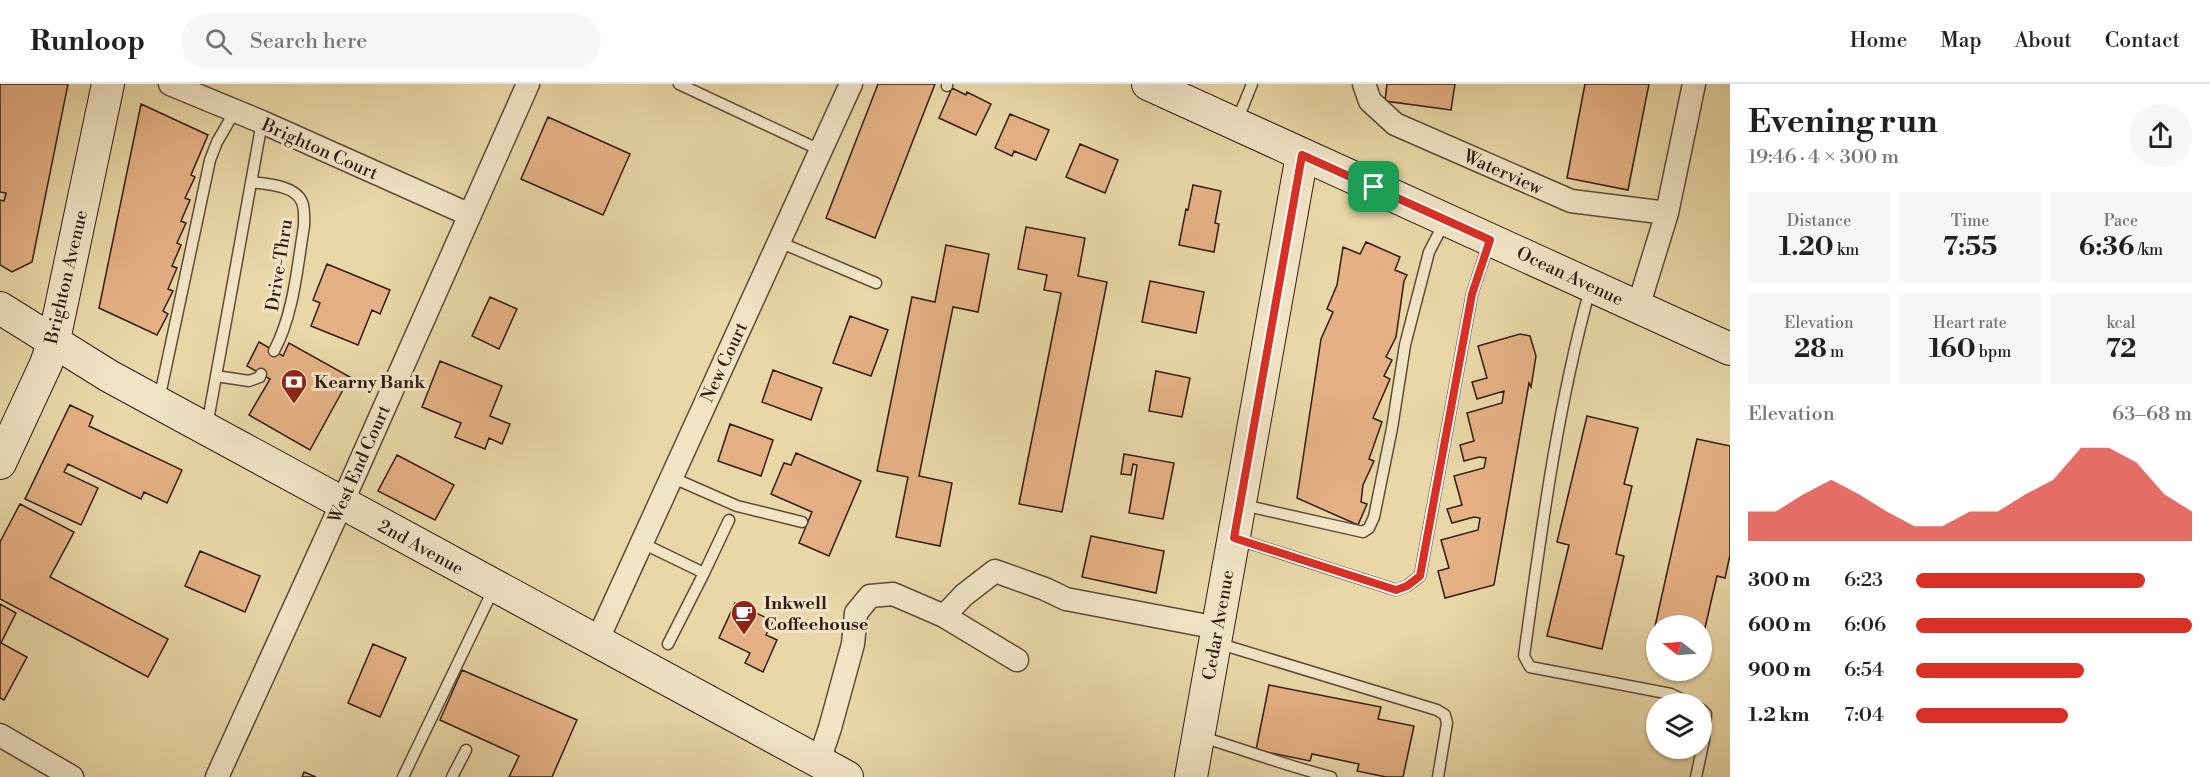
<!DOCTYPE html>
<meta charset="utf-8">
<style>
:root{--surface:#fff;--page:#f6f6f6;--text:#202124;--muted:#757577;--line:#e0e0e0;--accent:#d93025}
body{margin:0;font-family:"Libre Bodoni",serif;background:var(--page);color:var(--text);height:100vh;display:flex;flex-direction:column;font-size:22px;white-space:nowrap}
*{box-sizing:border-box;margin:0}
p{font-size:20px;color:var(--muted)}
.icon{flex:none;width:33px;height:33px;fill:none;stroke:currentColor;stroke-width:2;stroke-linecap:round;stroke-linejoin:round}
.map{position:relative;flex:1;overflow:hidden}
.side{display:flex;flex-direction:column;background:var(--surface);width:480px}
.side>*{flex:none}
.needle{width:39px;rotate:287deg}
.buttons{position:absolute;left:1646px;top:531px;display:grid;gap:12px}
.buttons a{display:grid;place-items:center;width:66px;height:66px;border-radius:50%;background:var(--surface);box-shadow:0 2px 4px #0004;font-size:30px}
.pin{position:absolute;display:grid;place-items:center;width:51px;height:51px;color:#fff;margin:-26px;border-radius:12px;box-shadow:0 3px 9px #0006}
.round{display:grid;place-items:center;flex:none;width:63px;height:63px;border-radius:32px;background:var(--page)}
.head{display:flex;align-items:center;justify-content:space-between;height:102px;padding:0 18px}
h1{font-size:33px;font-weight:700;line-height:45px}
.figures{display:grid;grid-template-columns:repeat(3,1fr);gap:9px;height:102px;padding:6px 18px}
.figures div{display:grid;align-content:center;border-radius:0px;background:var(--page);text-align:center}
.figures b{font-size:26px;font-weight:700}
.figures small{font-size:16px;font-weight:400}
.figures p{font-size:16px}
.chart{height:168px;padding:12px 18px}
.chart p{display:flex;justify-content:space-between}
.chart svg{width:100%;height:108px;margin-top:6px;fill:var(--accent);opacity:.7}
ul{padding:0 18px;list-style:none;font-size:20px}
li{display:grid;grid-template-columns:96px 72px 1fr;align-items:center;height:45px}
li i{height:15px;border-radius:8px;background:var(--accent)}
header{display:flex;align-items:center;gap:36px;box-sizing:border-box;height:84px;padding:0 30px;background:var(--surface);border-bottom:2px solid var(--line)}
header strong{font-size:28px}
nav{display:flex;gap:33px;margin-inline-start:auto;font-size:21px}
.search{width:420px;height:54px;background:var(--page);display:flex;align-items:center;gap:15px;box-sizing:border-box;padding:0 21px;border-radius:33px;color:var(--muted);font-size:22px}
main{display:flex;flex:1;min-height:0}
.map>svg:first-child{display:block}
</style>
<header>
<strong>Runloop</strong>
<div class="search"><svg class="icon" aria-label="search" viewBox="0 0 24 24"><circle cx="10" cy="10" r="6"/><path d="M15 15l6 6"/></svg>Search here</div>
<nav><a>Home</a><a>Map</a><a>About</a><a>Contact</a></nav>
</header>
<main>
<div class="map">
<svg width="1730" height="693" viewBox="0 0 1730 693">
<rect width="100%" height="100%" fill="#e9d7a7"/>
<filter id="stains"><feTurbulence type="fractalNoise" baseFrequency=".00333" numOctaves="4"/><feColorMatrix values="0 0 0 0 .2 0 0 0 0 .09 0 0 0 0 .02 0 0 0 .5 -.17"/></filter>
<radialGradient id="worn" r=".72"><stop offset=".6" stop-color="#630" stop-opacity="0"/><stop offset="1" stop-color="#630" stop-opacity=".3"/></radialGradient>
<path fill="#e5b184" stroke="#311c14" stroke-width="1.5" d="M0,0h68l-36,178 -20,10 -12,-7v-65l4,1 2,-8 -6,-1z
M878,0h57l-60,154 -49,-20z
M1387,0h68l-4,26 -66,-9z
M1585,0h64l-21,106 -61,-12z
M952,4l14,7 1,-3 24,12 -15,31 -37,-17z
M141,20l67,31 -17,40 4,2 -10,21 5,2 -9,21 5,2 -9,20 4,2 -9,21 5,2 -9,21 5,2 -10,20 5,3 -11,21 -58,-27z
M1010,30l39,16 -13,30 -22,-9 -2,5 -17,-8z
M548,33l82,37 -27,61 -82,-36z
M1080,60l38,16 -13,33 -39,-16z
M1193,101l28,6 -6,32 4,1 -5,28 -35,-7 7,-36 2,1z
M1026,143l59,11 -7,38 29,6 -45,230 -43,-8 42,-211 -17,-3 3,-15 -29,-6z
M1366,158l34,15 -5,13 12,5 -3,6 -8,56 -10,20 6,3 -8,16 6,3 -17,39 9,4 -13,37 5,2 -11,24 -2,17 6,2 -9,21 -61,-27 24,-159 12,-27 -6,-3 10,-24 6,-38 17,7z
M946,161l43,9 -11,58 -25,-5 -34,169 33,7 -12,63 -44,-9 12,-60 -31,-6 35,-174 23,5z
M327,180l63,26 -10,24 -8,-4 -14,35 -47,-19 9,-23 -7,-3z
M1150,197l54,11 -8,41 -54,-11z
M490,213l27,12 -18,40 -27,-13z
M850,232l38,14 -17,46 -38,-13z
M1520,250l10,2 6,20 -5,31 -2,-4 -35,202 -49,13 -7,-27 11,-3 -8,-28 37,-10 2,-12 -6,-1 -22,6 -5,-14 15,-4 -8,-29 30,-8 2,-10 -7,-1 -15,4 -4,-16 14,-4 -7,-28 35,-10 2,-12 -27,8 -5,-17 15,-4 -9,-32z
M259,258l24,14 6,-13 61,34 -40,73 -61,-35 21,-36 -23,-13z
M440,277l62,25 -12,30 20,8 -8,20 -13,-6 -4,11 -30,-12 6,-14 -39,-16z
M773,286l49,18 -11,32 -49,-18z
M1156,287l34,7 -8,39 -33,-6z
M70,321l23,11 -4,10 93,44 -15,33 -23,-11 -3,7 -73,-35 -4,8 34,16 -17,37 -56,-26z
M1587,332l51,12 -14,56 8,2 -16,68 8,2 -22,93 -55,-13 22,-91 -12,-3z
M730,340l43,16 -12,36 -43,-15z
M1697,355l33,7v109l-5,23 -8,-2 -16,69v-19h-45v9h-3z
M796,369l65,28 -32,75 -30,-13 13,-31 -41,-18 13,-31 7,2z
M1124,370l50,9 -11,56 -34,-6 8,-48 -4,-1 -2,11 -10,-1z
M397,371l57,30 -19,35 -57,-29z
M20,420l54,28 -24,45 118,62 -20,38 -148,-78v-57z
M1091,452l73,15 -8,42 -74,-16z
M200,467l60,25 -15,36 -60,-26z
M735,519l38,18 -7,14 11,5 -14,32 -18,-9 5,-10 -31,-15z
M0,520l16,9 -15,30 26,14 -23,43 -4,-2z
M373,560l33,14 -26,59 -32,-14z
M462,586l115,50 -25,57h-43l10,-21 -79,-36z
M1269,601l112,22 -3,12 36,7 -11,51h-17l-29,-6 2,-7 -47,-10 -2,7 -54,-11z
M304,688l12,5h-14z"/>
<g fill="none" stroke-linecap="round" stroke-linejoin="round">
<g stroke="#5f4b39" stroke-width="13">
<path id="lane" d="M679,0l141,66
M947,2v-2
M1237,37l15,-37
M251,98c15,2 44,3 51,20 3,7 2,17 2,24 -7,42 -10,87 -30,125
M779,158l97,41
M1590,205c-33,119 -49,244 -66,367l6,11 141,27 20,10
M216,292l33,5 11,-4 1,-3
M159,316l51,-240 7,-18 18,-31
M207,342l55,-304
M671,393l66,29 65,16
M1243,421l120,27 6,-4 5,-11 18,-89 13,-83 24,-93 15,-29
M1237,455l159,51 11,-4 13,-10 52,-282 17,-51
M642,459l62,30 -36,71
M704,489l25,-53
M1217,559l220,67 8,5 2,8 -9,54
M1202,653c43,13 85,29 129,40
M403,693l91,-189
M452,693l14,-27
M1696,693l8,-37 2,-26 -5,-5"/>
</g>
<g stroke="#5f4b39" stroke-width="25">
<path id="street" d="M170,0l92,38 208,93
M1364,0l6,17 25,23 176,77 96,12
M1638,223l29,-94 27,-129
M944,532l73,44
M597,557l254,-557
M0,651l72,42
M819,677l11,-33 23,-84 3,-31 14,-17 23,-2 51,22 20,-21 31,-24 50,18 21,10 152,29
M217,693l125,-274 186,-419"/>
</g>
<g stroke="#311c14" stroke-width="34">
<path id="secondary" d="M1148,0l582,265
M0,224l109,68 738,401
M0,379l46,-99 8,-24 54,-256
M1191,693l111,-622"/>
</g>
<use href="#lane" stroke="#f1e5c6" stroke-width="10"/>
<use href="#street" stroke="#f1e5c6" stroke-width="22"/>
<use href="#secondary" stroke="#f1e5c6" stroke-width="32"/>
</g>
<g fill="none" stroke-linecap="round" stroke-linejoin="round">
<g stroke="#fff" stroke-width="12">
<path id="route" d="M1302,71l188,85 -18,54 -52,282 -13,10 -11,4 -162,-52z"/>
</g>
<use href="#route" stroke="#d93025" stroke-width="8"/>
</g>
<defs>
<g id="bank-pin" transform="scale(1.35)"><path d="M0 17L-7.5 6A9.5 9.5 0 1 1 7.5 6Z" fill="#8f2418" stroke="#f1e5c6"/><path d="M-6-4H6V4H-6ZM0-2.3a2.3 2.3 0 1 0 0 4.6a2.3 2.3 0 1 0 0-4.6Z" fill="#fff"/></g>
<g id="cafe-pin" transform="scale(1.35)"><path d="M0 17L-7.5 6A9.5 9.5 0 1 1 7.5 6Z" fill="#8f2418" stroke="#f1e5c6"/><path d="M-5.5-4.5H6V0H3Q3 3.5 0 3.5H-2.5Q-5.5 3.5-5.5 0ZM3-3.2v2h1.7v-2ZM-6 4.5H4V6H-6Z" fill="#fff"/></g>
</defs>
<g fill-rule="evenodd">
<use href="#bank-pin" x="294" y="298"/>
<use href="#cafe-pin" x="744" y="529"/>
</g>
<g text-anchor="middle" stroke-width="6" stroke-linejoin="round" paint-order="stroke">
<g font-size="18" fill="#311c14" stroke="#f1e5c6">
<text transform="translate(320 65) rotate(24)" y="6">Brighton Court</text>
<text transform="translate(1503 88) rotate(24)" y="6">Waterview</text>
<text transform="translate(279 181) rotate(-81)" y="6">Drive-Thru</text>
<text transform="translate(1570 192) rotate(25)" y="6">Ocean Avenue</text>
<text transform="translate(66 193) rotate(-77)" y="6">Brighton Avenue</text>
<text transform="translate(724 278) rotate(-65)" y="6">New Court</text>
<text transform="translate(359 380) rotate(-66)" y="6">West End Court</text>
<text transform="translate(421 463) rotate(29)" y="6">2nd Avenue</text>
<text transform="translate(1218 541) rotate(-80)" y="6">Cedar Avenue</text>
</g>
<g font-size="18" font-weight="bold" fill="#311c14" stroke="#f1e5c6" text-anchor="start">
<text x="314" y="304">Kearny Bank</text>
<text x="764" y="525">Inkwell<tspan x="764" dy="21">Coffeehouse</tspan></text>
</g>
</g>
<rect width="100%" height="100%" filter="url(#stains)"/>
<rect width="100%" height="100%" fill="url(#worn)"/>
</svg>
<div class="buttons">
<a><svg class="needle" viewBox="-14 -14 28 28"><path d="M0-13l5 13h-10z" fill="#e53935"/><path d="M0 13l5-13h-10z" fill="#757577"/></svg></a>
<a><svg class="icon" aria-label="layers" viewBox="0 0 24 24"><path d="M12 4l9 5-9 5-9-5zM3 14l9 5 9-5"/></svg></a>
</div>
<div class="pin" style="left:1374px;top:103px;background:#1e9e55"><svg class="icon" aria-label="arrive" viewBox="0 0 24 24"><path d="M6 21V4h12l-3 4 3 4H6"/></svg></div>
</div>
<section class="side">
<div class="head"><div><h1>Evening run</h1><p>19:46 · 4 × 300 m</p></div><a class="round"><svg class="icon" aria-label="share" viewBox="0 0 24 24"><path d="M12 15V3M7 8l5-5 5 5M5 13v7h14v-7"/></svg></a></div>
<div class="figures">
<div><p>Distance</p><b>1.20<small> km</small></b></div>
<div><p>Time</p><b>7:55</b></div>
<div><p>Pace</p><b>6:36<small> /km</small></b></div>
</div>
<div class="figures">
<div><p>Elevation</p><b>28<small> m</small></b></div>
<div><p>Heart rate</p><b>160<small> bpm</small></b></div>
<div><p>kcal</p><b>72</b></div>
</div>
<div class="chart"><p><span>Elevation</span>63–68 m</p>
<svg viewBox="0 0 160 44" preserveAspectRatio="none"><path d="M0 44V32L10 32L20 25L30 19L40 25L50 32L60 38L70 38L80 32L90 32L100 25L110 19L120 6L130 6L140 12L150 25L160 32V44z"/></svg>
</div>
<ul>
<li><b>300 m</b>6:23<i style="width:83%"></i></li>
<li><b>600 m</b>6:06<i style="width:100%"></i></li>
<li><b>900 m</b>6:54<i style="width:61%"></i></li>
<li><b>1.2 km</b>7:04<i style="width:55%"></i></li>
</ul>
</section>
</main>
